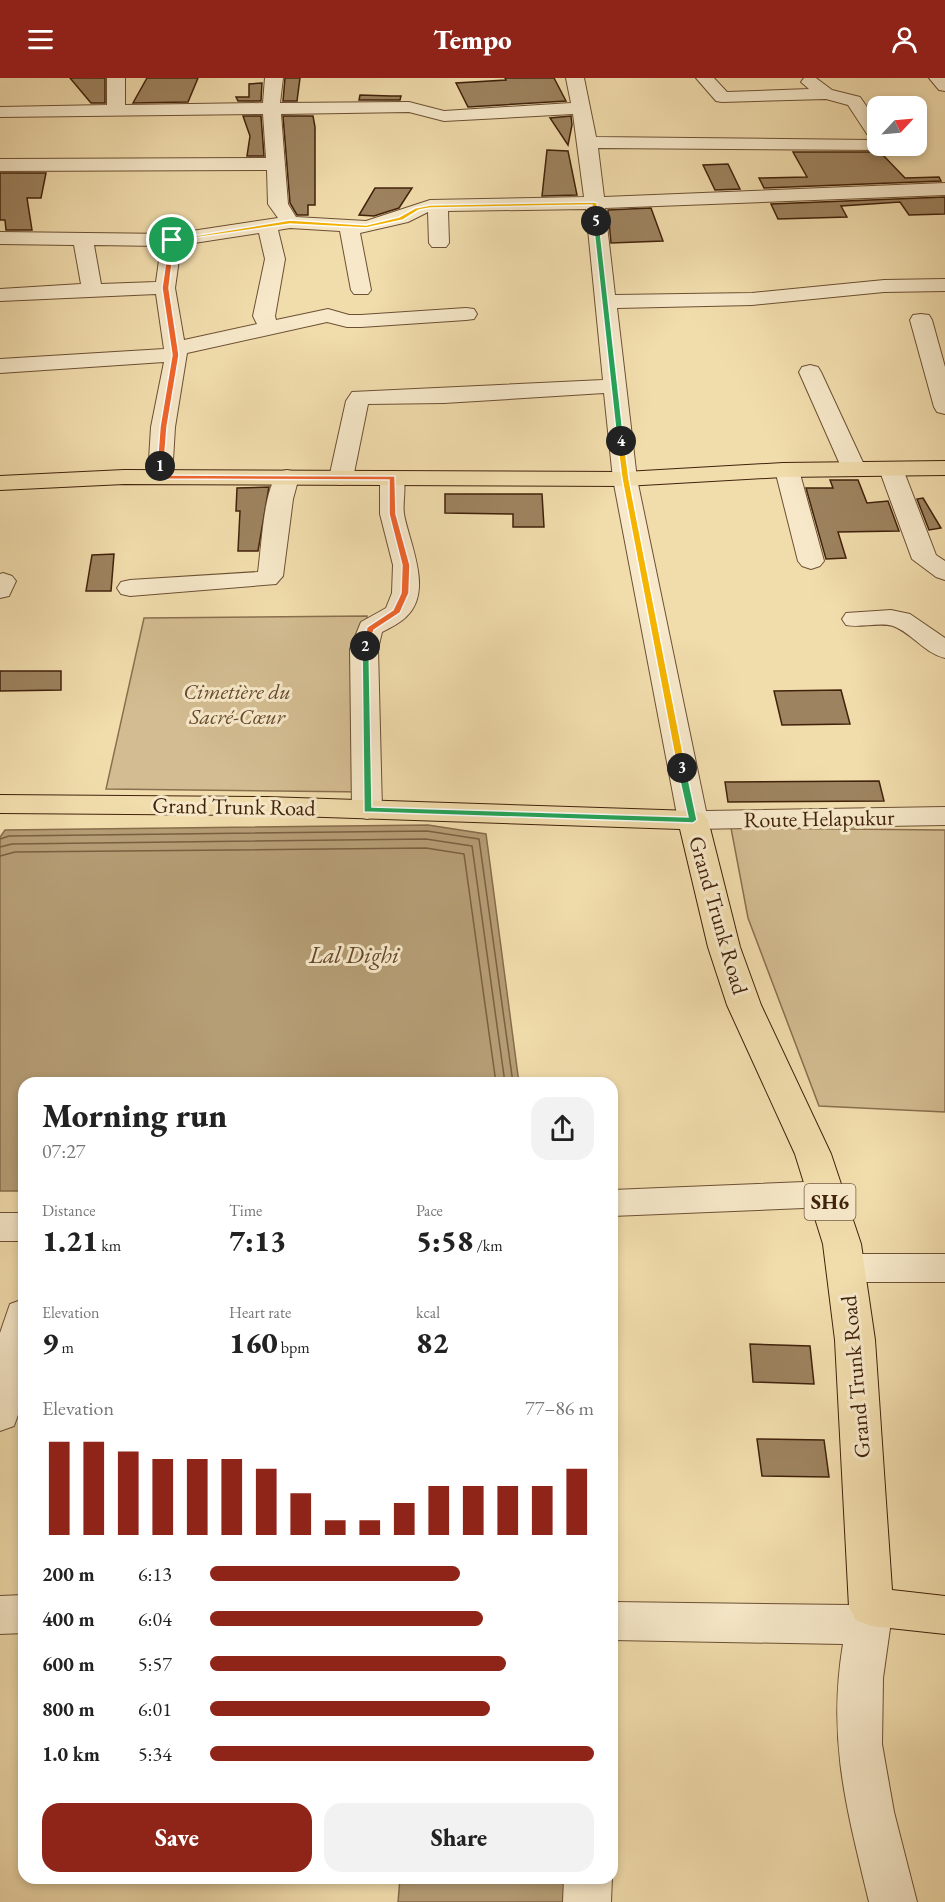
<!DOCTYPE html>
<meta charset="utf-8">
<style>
:root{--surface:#fff;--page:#f2f2f2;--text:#222;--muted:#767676;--accent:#8f2418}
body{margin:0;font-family:"EB Garamond",serif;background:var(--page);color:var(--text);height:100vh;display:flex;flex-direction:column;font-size:22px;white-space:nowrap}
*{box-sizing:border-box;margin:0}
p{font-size:20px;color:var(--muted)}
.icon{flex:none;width:33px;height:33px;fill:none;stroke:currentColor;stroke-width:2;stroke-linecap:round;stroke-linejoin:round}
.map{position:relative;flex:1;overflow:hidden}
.details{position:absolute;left:18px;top:999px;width:600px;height:807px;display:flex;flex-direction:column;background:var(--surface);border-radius:18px;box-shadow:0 3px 9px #0003}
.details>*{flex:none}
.needle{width:39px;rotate:64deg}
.fabs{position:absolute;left:867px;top:18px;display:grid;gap:12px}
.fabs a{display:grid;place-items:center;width:60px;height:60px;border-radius:12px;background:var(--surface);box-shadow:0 3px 9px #0003;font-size:30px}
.pin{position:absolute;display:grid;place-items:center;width:51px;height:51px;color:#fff;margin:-26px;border:3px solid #fff;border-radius:50%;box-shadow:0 2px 6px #0007}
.km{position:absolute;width:30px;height:30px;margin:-15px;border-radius:50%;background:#222;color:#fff;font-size:16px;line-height:30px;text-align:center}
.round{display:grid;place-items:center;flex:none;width:63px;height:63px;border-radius:18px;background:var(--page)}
.summary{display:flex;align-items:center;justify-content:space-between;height:102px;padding:0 24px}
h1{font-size:33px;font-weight:800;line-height:45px}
.stats{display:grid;grid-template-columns:repeat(3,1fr);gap:9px;height:102px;padding:6px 24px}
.stats div{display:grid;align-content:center}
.stats b{font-size:30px;font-weight:800}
.stats small{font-size:16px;font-weight:400}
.stats p{font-size:16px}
.chart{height:168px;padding:12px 24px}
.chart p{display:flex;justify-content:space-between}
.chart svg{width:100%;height:108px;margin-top:6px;stroke:var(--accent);stroke-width:6}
.button{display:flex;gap:12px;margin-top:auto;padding:12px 24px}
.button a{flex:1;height:69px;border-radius:18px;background:var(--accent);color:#fff;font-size:24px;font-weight:800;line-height:69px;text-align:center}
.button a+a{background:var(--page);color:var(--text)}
ul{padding:0 24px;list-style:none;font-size:20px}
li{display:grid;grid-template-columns:96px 72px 1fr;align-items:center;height:45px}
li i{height:15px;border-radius:8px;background:var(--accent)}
header{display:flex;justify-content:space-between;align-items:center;height:78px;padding:0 24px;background:var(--accent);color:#fff;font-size:27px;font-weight:800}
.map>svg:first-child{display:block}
</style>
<header><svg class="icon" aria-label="menu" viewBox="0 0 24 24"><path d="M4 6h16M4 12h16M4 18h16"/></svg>Tempo<svg class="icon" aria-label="person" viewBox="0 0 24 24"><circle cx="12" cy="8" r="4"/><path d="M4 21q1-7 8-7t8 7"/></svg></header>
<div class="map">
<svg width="945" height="1824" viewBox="0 0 945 1824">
<rect width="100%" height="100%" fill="#f1dcac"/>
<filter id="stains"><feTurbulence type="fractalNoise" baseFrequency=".00333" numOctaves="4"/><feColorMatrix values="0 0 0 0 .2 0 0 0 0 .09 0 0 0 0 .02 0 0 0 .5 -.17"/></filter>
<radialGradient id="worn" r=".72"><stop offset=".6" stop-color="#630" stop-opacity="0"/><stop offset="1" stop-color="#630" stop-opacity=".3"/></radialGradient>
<path fill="#d3bc91" stroke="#8a6f4e" stroke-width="1.5" d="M367,538l-1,176 -260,-3 38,-171z
M731,750l214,2v282l-126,-6 -71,-188z"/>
<path fill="#b59d75" stroke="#876c4b" stroke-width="1.5" d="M428,747l58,9 33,249h-495v108h-24v-354l5,-7z
M400,1800h165v24h-167z"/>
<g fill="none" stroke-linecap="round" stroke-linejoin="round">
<path stroke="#7b6040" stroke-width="1.5" d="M0,761l9,-3 418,-5 52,8 34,244
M0,769l12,-3 414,-5 46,7 33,237
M0,778l15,-4 411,-4 38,6 32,229"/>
</g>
<path fill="#9d835f" stroke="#41220b" stroke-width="1.5" d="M70,0h35v25h-14z
M147,0h51l-10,24 -55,1z
M285,0h15l-3,23h-14z
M505,0h49l12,23 -98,6 -12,-24 50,-3z
M262,5l-1,18h-23l-2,-4h13v-13z
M360,17l31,1h10l-1,4h-41z
M243,38h18l3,40h-17l3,-20z
M283,38h30l2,11v78h-7v10h-11l-7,-12z
M571,38l1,9 -4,20 -18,-27z
M547,72l21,1 9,44 -35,1z
M793,74h87l25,26 34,-1 2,4 -177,7 -5,-10 48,-1z
M728,86l12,25 -25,1 -12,-25z
M0,95h46l-5,25h-14l5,32h-26l-1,-10h-5z
M375,110h37l-13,20 -25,8 -15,-1z
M945,119v17l-36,1 -9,-13 -59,4 6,11 -69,2 -7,-15z
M651,130l12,33 -52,2 -3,-33z
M830,402h28l9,23 21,-2 11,30 -61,1 8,26 -20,1 -20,-71h27z
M269,409l-11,64h-20l2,-40h-4l1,-23z
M445,416h97l2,33h-31v-13l-68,-1z
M923,420l18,30 -12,2 -12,-31z
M114,476l-3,37h-25l6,-36z
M0,593h61v19l-61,1z
M841,612l9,34 -68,1 -8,-34z
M879,703l5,20 -156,1 -3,-20z
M750,1266l60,2 4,38 -61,-2z
M757,1361l67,1 5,37 -67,-1z"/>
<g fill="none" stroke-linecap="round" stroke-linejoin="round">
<g stroke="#6d5033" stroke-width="2">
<path id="minor" d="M107,0h18v27l138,-2 2,-25h18l-3,25 129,-1 35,9 127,-8 -5,-25h18l12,59 275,3 -23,-35 -22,-6 -104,3 -6,-1 -20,-23h18l13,14 82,-3 -8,-7 3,-4h12l16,12 28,7 18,26v23h12l-3,4 -289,-2 6,49 341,-14v12l-340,13 10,87 137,-2 132,-13 61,-1v12l-61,1 -132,13 -135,3 20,171 69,332 239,-4v18l-252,4 -11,-3 -4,-6 -65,-341 -9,-86 -160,10 -76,1 -15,74 -3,5 -9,2 -9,-2 -3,-5 17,-77 6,-9 251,-12 -17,-171 -138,2 1,32 -3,4h-14l-3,-4 -1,-31 -20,10 -48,11 11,57 -3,4h-14l-3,-4 -11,-59 -50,-3 -12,2 7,29 -10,57 1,4 52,-11 21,6h12l105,-7 8,1 3,5 -3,5 -8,1 -105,7h-14l-20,-5 -140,31 -12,74 -3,50 -3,5 -9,2 -9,-2 -3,-5 3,-50 13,-65 -164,11v-14l164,-10 -8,-55 -156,7v-12l81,-5 -7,-39 -74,-1v-12l172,2 106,-16 -10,-14 -1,-34 -267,1v-12l266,-1 -3,-44 -263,3v-10l107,-2zM409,34l35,9 129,-7 11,83 -154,3 -64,21 -70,-4 -8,-13 -7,-90zM259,155l6,26 -12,57 4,8 -73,16 -9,-52 6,-43zM94,167l67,1 -5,36 -55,2z
M929,0h16v13l-6,-1z
M921,236l8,1 3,5 13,47v47l-8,-2 -3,-5 -24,-87 3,-5z
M810,287l8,2 3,5 45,97 -4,5 -8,2 -8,-2 -4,-5 -43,-97 3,-5z
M891,384l8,2 4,5 33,86 9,6v19l-9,-3 -24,-18 -33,-90 4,-5z
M787,385l8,2 4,5 25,91 -4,5 -9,3 -9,-3 -4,-5 -23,-91 4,-5z
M287,392l9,2 3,5 -6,22 -10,77 -7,8 -146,12 -9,-2 -4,-6 4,-6 9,-2 128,-8c4,-28 5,-78 20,-100z
M392,393l9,2c7,11 1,28 3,41 5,29 30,77 2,103 -6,6 -16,11 -24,15l-4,17 4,161 -4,6 -11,3 -11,-3 -4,-6 -2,-161 11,-27 25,-14 6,-15 1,-28 -13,-51v-36l3,-5z
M3,495l9,3 4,5 -7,15 -9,2v-24z
M891,532l19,4 35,24v20c-21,-5 -33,-25 -52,-32 -14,-4 -33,2 -47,-1l-4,-6 4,-6z
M828,1103l13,4 5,9 -5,9 -13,4 -216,9v-26z
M0,1135h24v28h-24z
M846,1176h99v28h-99l-13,-4 -6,-10 6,-10z
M24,1221v99l-10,28 -14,5v-98l10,-29z
M871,1510l15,6 7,13 -10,71 -1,66 12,68 23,90h-48c-22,-92 -42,-162 -26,-258l-231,-4v-38l238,3 6,-11z
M24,1517v38l-24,1v-38z
M564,1800l48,-1 -1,25h-48z"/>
</g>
<g stroke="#41220b" stroke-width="2">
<path id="major" d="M945,383v14l-162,2 -158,9 -501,-2 -124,6v-14l124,-6 501,2 158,-9z
M0,717l266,2 427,14 11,3 4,6 32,127 21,58 70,149 30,90 14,96 17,250 53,6v38l-74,-8 -15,-6 -7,-13 -14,-267 -12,-96 -28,-90 -68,-149 -19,-58 -28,-118 -414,-14 -266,-2z"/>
</g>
<use href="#minor" fill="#f6e8c9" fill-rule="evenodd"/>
<use href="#major" fill="#f1dcac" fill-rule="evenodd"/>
</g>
<path fill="#f0652b" stroke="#fff" stroke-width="1.5" d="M172,160l3,2 -6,48 10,67 -12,72 -3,39 -4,2 -3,-2 3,-39 12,-72 -10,-67 7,-48z"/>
<path fill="#f0652b" stroke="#fff" stroke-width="1.5" d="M160,386l4,2 -1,9 232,1 1,38 14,51 -1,28 -9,20 -26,17 -5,16 -7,2 5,-21 26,-17 8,-17 1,-28 -13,-51v-34l-229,-1 -4,-2 1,-11z"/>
<path fill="#22a559" stroke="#fff" stroke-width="1.5" d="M362,567l7,1 3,161 316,10 -11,-49 5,-3 4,3 11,52 -4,3 -329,-11z"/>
<path fill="#f5b400" stroke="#fff" stroke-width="1.5" d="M621,361l3,2 5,38 57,289 -4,3 -5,-3 -55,-289 -5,-38z"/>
<path fill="#22a559" stroke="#fff" stroke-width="1.5" d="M596,141l3,2 25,220 -3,2 -4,-2 -24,-220z"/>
<path fill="#f5b400" stroke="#fff" stroke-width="1.5" d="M594,124l3,1 2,18 -3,2 -3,-2 -1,-16 -162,3 -11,2 -16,10 -37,8 -76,-4 -118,17 -3,-1 121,-20 76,5 33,-8 16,-9 15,-3z"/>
<g text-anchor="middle" stroke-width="6" stroke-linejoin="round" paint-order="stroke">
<rect fill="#f6e8c9" stroke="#775d44" stroke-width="1.5" x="804.5" y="1106" width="51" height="36" rx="4.5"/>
<g font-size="21" font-weight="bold" fill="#41220b">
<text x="830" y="1131">SH6</text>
</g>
<g font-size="22" font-style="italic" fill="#66482c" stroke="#f6e8c9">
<text x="237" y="621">Cimetière du<tspan x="237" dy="25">Sacré-Cœur</tspan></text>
</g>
<g font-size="22" fill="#41220b" stroke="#f6e8c9">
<text transform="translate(234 728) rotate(1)" y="8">Grand Trunk Road</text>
<text transform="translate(819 740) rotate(-1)" y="8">Route Helapukur</text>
<text transform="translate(719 837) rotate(74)" y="8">Grand Trunk Road</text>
<text transform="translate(855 1299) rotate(-95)" y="8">Grand Trunk Road</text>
</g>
<g font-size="24" font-style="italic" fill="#64472b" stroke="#f6e8c9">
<text x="354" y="885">Lal Dighi</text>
</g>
</g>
<rect width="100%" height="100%" filter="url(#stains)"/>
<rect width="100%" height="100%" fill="url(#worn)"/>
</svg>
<div class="fabs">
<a><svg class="needle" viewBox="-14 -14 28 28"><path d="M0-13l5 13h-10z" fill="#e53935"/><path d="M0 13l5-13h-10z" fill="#767676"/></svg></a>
</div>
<div class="pin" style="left:172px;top:162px;background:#1e9e55"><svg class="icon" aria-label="arrive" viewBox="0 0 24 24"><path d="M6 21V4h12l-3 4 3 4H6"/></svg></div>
<b class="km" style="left:160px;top:388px">1</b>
<b class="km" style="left:365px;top:568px">2</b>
<b class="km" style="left:682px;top:690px">3</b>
<b class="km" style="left:621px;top:363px">4</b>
<b class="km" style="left:596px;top:143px">5</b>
<section class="details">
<div class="summary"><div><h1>Morning run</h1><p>07:27</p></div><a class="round"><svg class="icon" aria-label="share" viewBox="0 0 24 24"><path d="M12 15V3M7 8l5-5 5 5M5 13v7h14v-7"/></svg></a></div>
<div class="stats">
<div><p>Distance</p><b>1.21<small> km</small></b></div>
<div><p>Time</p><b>7:13</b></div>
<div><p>Pace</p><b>5:58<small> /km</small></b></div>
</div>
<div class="stats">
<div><p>Elevation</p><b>9<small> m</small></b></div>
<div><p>Heart rate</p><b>160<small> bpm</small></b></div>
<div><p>kcal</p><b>82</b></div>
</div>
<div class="chart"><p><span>Elevation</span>77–86 m</p>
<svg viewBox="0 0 160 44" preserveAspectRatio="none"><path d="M5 44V6M15 44V6M25 44V10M35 44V13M45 44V13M55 44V13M65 44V17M75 44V27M85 44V38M95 44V38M105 44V31M115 44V24M125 44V24M135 44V24M145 44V24M155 44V17"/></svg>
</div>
<ul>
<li><b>200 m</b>6:13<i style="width:65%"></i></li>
<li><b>400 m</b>6:04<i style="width:71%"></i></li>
<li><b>600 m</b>5:57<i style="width:77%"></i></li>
<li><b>800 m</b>6:01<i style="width:73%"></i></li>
<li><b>1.0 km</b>5:34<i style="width:100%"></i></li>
</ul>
<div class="button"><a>Save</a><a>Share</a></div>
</section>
</div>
